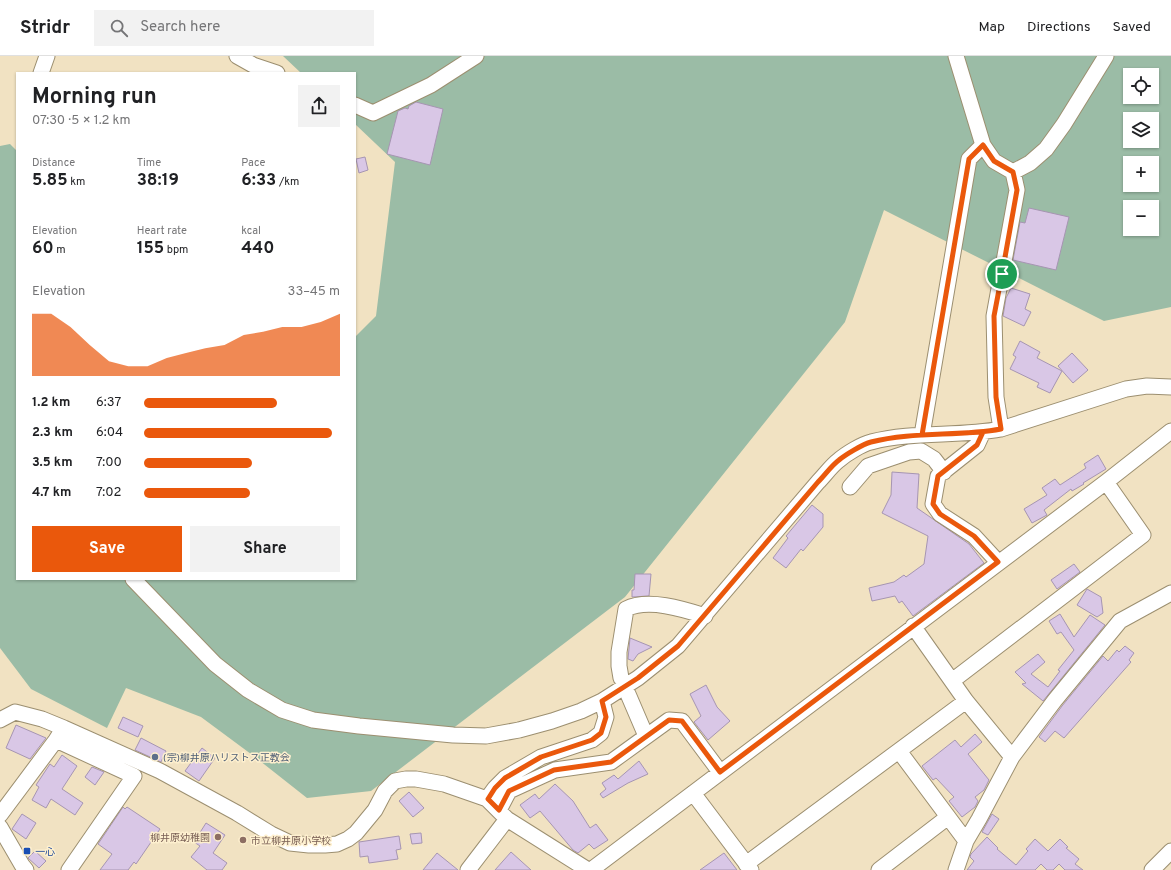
<!DOCTYPE html>
<meta charset="utf-8">
<style>
:root{--surface:#fff;--page:#f2f2f2;--text:#202124;--muted:#757577;--line:#e0e0e0;--accent:#ea580c}
body{margin:0;font-family:Overpass,"Noto Sans JP",sans-serif;background:var(--page);color:var(--text);height:100vh;display:flex;flex-direction:column;font-size:15px;white-space:nowrap}
*{box-sizing:border-box;margin:0}
p{font-size:13px;color:var(--muted)}
.icon{flex:none;width:22px;height:22px;fill:none;stroke:currentColor;stroke-width:2;stroke-linecap:round;stroke-linejoin:round}
.map{position:relative;flex:1;overflow:hidden}
.side{position:absolute;left:16px;top:16px;width:340px;height:508px;display:flex;flex-direction:column;background:var(--surface);border-radius:0px;box-shadow:0 1px 3px #0004}
.side>*{flex:none}
.buttons{position:absolute;left:1123px;top:12px;display:grid;gap:8px}
.buttons a{display:grid;place-items:center;width:36px;height:36px;border-radius:0px;background:var(--surface);box-shadow:0 1px 3px #0004;font-size:20px}
.pin{position:absolute;display:grid;place-items:center;width:34px;height:34px;color:#fff;margin:-17px;border:2px solid #fff;border-radius:50%;box-shadow:0 1px 4px #0007}
.round{display:grid;place-items:center;flex:none;width:42px;height:42px;border-radius:0px;background:var(--page)}
.summary{display:flex;align-items:center;justify-content:space-between;height:68px;padding:0 16px}
h1{font-size:22px;font-weight:700;line-height:30px}
.stats{display:grid;grid-template-columns:repeat(3,1fr);gap:6px;height:68px;padding:4px 16px}
.stats div{display:grid;align-content:center}
.stats b{font-size:17px;font-weight:700}
.stats small{font-size:11px;font-weight:400}
.stats p{font-size:11px}
.chart{height:112px;padding:8px 16px}
.chart p{display:flex;justify-content:space-between}
.chart svg{width:100%;height:72px;margin-top:4px;fill:var(--accent);opacity:.7}
.button{display:flex;gap:8px;margin-top:auto;padding:8px 16px}
.button a{flex:1;height:46px;border-radius:0px;background:var(--accent);color:#fff;font-size:16px;font-weight:700;line-height:46px;text-align:center}
.button a+a{background:var(--page);color:var(--text)}
ul{padding:0 16px;list-style:none;font-size:13px}
li{display:grid;grid-template-columns:64px 48px 1fr;align-items:center;height:30px}
li i{height:10px;border-radius:5px;background:var(--accent)}
header{display:flex;align-items:center;gap:24px;box-sizing:border-box;height:56px;padding:0 20px;background:var(--surface);border-bottom:1px solid var(--line)}
header strong{font-size:19px}
nav{display:flex;gap:22px;margin-inline-start:auto;font-size:14px}
.search{width:280px;height:36px;background:var(--page);display:flex;align-items:center;gap:10px;box-sizing:border-box;padding:0 14px;border-radius:0px;color:var(--muted);font-size:15px}
.map>svg:first-child{display:block}
</style>
<header>
<strong>Stridr</strong>
<div class="search"><svg class="icon" aria-label="search" viewBox="0 0 24 24"><circle cx="10" cy="10" r="6"/><path d="M15 15l6 6"/></svg>Search here</div>
<nav><a>Map</a><a>Directions</a><a>Saved</a></nav>
</header>
<div class="map">
<svg width="1171" height="814" viewBox="0 0 1171 814">
<rect width="100%" height="100%" fill="#f1e2c2"/>
<path fill="#9bbca6" fill-rule="evenodd" d="M283,0h888v251l-67,14 -220,-111 -39,112 -220,275 -254,194 -64,7 -52,-41 -54,-40 -75,-29 -19,40 -76,-39 -31,-41v-502l10,-2 7,7v428h338v-242l21,-21 19,-154 -40,-38v-51h-54zM1130,19h22v22h-22zM1130,63h22v22h-22zM1130,107h22v22h-22zM1130,151h22v22h-22z"/>
<path fill="#d9c7e6" stroke="#a695b2" d="M416,46l27,7 -13,56 -43,-11 11,-43 7,-3 3,1 1,-3z
M365,101l3,13 -9,3 -3,-14z
M1029,152l40,9 -13,53 -43,-10 7,-38 5,1z
M1011,232l19,6 -5,15 6,3 -7,14 -21,-10 3,-18z
M1020,285l20,11 -3,6 25,13 -12,22 -13,-6 2,-4 -29,-14 6,-12 -3,-2z
M1072,297l16,17 -15,13 -15,-17z
M1098,399l8,14 -23,14 1,1 -12,7 -1,-2 -27,21 3,5 -15,8 -8,-14 23,-14 -5,-7 13,-9 5,6 26,-17 -2,-4z
M892,416l27,2 -2,34 52,36 15,19 -71,53 -11,-15 -3,2 -4,-7 -23,5 -3,-13 25,-6 10,-7 2,2 18,-13 4,-28 -46,-23 9,-18z
M812,449l11,9v13l-20,24 -2,-2 -15,19 -13,-10 15,-20 -2,-2z
M1074,508l6,8 -23,17 -6,-9z
M635,518h16l-2,22 -17,1v-7h2z
M1087,533l14,8 2,16 -6,4 -20,-12z
M1060,558l14,23 16,-22 15,10 -62,76 -21,-17 4,-1 -11,-11 23,-18 7,8 -14,12 17,13 12,-16 -2,-1 16,-20 -13,-18 -4,2 -8,-13z
M630,582l22,9 -14,7 -5,7 -5,-2z
M1125,590l9,7 -5,7 2,2 -67,76 -9,-7 -10,11 -6,-5 23,-31 41,-50 5,5 9,-11 2,2z
M706,629l11,22 13,14 -22,19 -14,-18 7,-6 -11,-22z
M123,661l20,9 -5,11 -20,-9z
M16,669l30,13 -16,21 -24,-11z
M975,678l7,8 -14,12 21,26 -5,10 -9,7 3,4 -3,6 -13,10 -13,-16 5,-4 -18,-19 -3,2 -11,-14 33,-26 6,7z
M141,682l25,13 -5,11 -26,-12z
M202,692l13,10 -16,23 -14,-10z
M62,699l15,11 -15,23 21,14 -8,12 -24,-16 -5,9 -14,-8 7,-13 -3,-2 14,-21 4,3z
M639,705l9,13 -20,9 -25,15 -3,-4 6,-5 -4,-6 12,-8 4,4z
M92,711l12,5 -9,13 -10,-8z
M555,728l18,17 17,27 6,-4 12,16 -14,9 -5,-5 -11,9 -5,-3 -33,-39 -10,7 -10,-13 15,-11 4,5z
M409,736l15,16 -11,9 -14,-16z
M123,751l2,2 2,-2 33,22 -24,35 -2,-2 -6,8h-28l12,-16 -14,-10z
M22,758l14,9 -10,16 -14,-10z
M992,758l7,5 -11,16 -6,-3z
M206,767l19,12 -12,18 14,10 -5,7h-15l-16,-13 9,-11 -6,-4z
M421,777l1,10 -10,1 -2,-10z
M399,780l2,13 -5,1 2,9 -29,4 -1,-7 -8,1 -1,-15z
M987,781l11,11 -1,1 19,16 12,-14 -2,-2 9,-10 13,12 12,-12 8,8 -2,1 13,11 -4,5 8,6h-18l-6,-6 -6,6h-6l-6,-6 -6,6h-68l7,-9 -4,-4 1,-3z
M35,795l11,10 -7,7 -11,-10z
M511,796l20,18h-36z
M437,797l21,17h-35z
M724,797l13,17h-37z"/>
<g fill="none" stroke-linecap="round" stroke-linejoin="round">
<g stroke="#9c8f70" stroke-width="17">
<path id="minor" d="M237,0l16,9 24,8
M956,0l27,89 11,16 19,11 4,18 -23,126 2,81 5,32
M41,17l6,-17
M355,49l18,8 58,-28 45,-29
M1013,116l17,-9 16,-14 18,-25 42,-68
M983,376l-6,13 -39,31 -5,28 7,10 34,22 24,26
M922,379l47,-276 14,-14
M850,431l18,-21 41,-14 12,-1 13,8 10,13
M133,523l82,85 33,26 34,20 31,10 46,6 94,9 33,1 33,-6 33,-9 29,-10 21,-10 36,-23 40,-32 140,-164c7,-7 13,-16 21,-22 7,-6 23,-16 32,-18 42,-11 87,-5 130,-13l125,-40 21,-3 24,1
M913,570l53,75 46,56
M621,622l-2,-12v-14l7,-43c22,-11 57,0 79,7
M952,625l191,-146 -37,-53
M628,638l18,42
M0,664l15,-8 27,7 22,9 96,43 77,42 34,21 19,9 19,2h16l12,-1 11,-5 8,-6 19,-23 10,-19 10,-10 11,-2h10l28,5 43,15 20,20 81,51
M56,684l78,36 -65,94
M899,695l67,90
M693,737l58,77
M487,743l8,-11 10,-10 36,-21 51,-17 9,-7 5,-16 -4,-16
M499,754l10,-19 46,-21 56,-8 58,-42 13,1 38,51
M0,759l56,-75 5,-8
M0,771l22,38 4,5
M746,808l220,-163
M468,814l39,-51
M591,814l515,-388 65,-51
M879,814l69,-53
M956,814l10,-29 13,-22 33,-62 43,-57 65,-79 51,-28
M1152,814l19,-19"/>
</g>
<use href="#minor" stroke="#fff" stroke-width="15"/>
</g>
<g fill="none" stroke-linecap="round" stroke-linejoin="round">
<g stroke="#fff" stroke-width="8">
<path id="route" d="M1002,218l-8,42 2,81 5,32c-43,8 -88,2 -130,13 -8,2 -26,13 -32,18 -8,6 -14,15 -21,22l-140,164 -40,32 -36,23 4,16 -5,16 -9,7 -51,17 -36,21 -10,10 -7,11 11,11 10,-19 45,-21 57,-8 58,-42 13,1 38,51 278,-210 -24,-26 -34,-22 -7,-10 5,-28 39,-31 6,-13 -61,3 47,-276 14,-14 11,16 19,11 4,18 -15,84"/>
</g>
<use href="#route" stroke="#ea580c" stroke-width="5"/>
</g>
<circle fill="#5c6f8a" stroke="#fef0cf" stroke-width="1.5" cx="155" cy="701" r="4"/>
<g fill="#8d6e63" stroke="#fef0cf" stroke-width="1.5">
<circle cx="218" cy="781" r="4"/>
<circle cx="243" cy="784" r="4"/>
</g>
<rect fill="#1a4fb4" stroke="#fef0cf" stroke-width="1.5" x="23" y="791" width="8" height="8" rx="2"/>
<g text-anchor="middle" stroke-width="3" stroke-linejoin="round" paint-order="stroke">
<g font-size="10" fill="#4e5e75" stroke="#fef0cf" text-anchor="start">
<text x="163" y="705">(宗)柳井原ハリストス正教会</text>
</g>
<g font-size="10" fill="#785e54" stroke="#fef0cf" text-anchor="end">
<text x="210" y="785">柳井原幼稚園</text>
<text x="251" y="788" text-anchor="start">市立柳井原小学校</text>
</g>
<g font-size="10" fill="#164399" stroke="#fef0cf" text-anchor="start">
<text x="35" y="799">一心</text>
</g>
</g>
</svg>
<div class="buttons">
<a><svg class="icon" aria-label="locate" viewBox="0 0 24 24"><circle cx="12" cy="12" r="6"/><path d="M12 2v4M12 18v4M2 12h4M18 12h4"/></svg></a>
<a><svg class="icon" aria-label="layers" viewBox="0 0 24 24"><path d="M12 4l9 5-9 5-9-5zM3 14l9 5 9-5"/></svg></a>
<a>+</a>
<a>−</a>
</div>
<div class="pin" style="left:1002px;top:218px;background:#1e9e55"><svg class="icon" aria-label="arrive" viewBox="0 0 24 24"><path d="M6 21V4h12l-3 4 3 4H6"/></svg></div>
<section class="side">
<div class="summary"><div><h1>Morning run</h1><p>07:30 · 5 × 1.2 km</p></div><a class="round"><svg class="icon" aria-label="share" viewBox="0 0 24 24"><path d="M12 15V3M7 8l5-5 5 5M5 13v7h14v-7"/></svg></a></div>
<div class="stats">
<div><p>Distance</p><b>5.85<small> km</small></b></div>
<div><p>Time</p><b>38:19</b></div>
<div><p>Pace</p><b>6:33<small> /km</small></b></div>
</div>
<div class="stats">
<div><p>Elevation</p><b>60<small> m</small></b></div>
<div><p>Heart rate</p><b>155<small> bpm</small></b></div>
<div><p>kcal</p><b>440</b></div>
</div>
<div class="chart"><p><span>Elevation</span>33–45 m</p>
<svg viewBox="0 0 160 44" preserveAspectRatio="none"><path d="M0 44V6L10 6L20 14L30 25L40 35L50 38L60 38L70 33L80 30L90 27L100 25L110 19L120 17L130 14L140 14L150 11L160 6V44z"/></svg>
</div>
<ul>
<li><b>1.2 km</b>6:37<i style="width:68%"></i></li>
<li><b>2.3 km</b>6:04<i style="width:96%"></i></li>
<li><b>3.5 km</b>7:00<i style="width:55%"></i></li>
<li><b>4.7 km</b>7:02<i style="width:54%"></i></li>
</ul>
<div class="button"><a>Save</a><a>Share</a></div>
</section>
</div>
